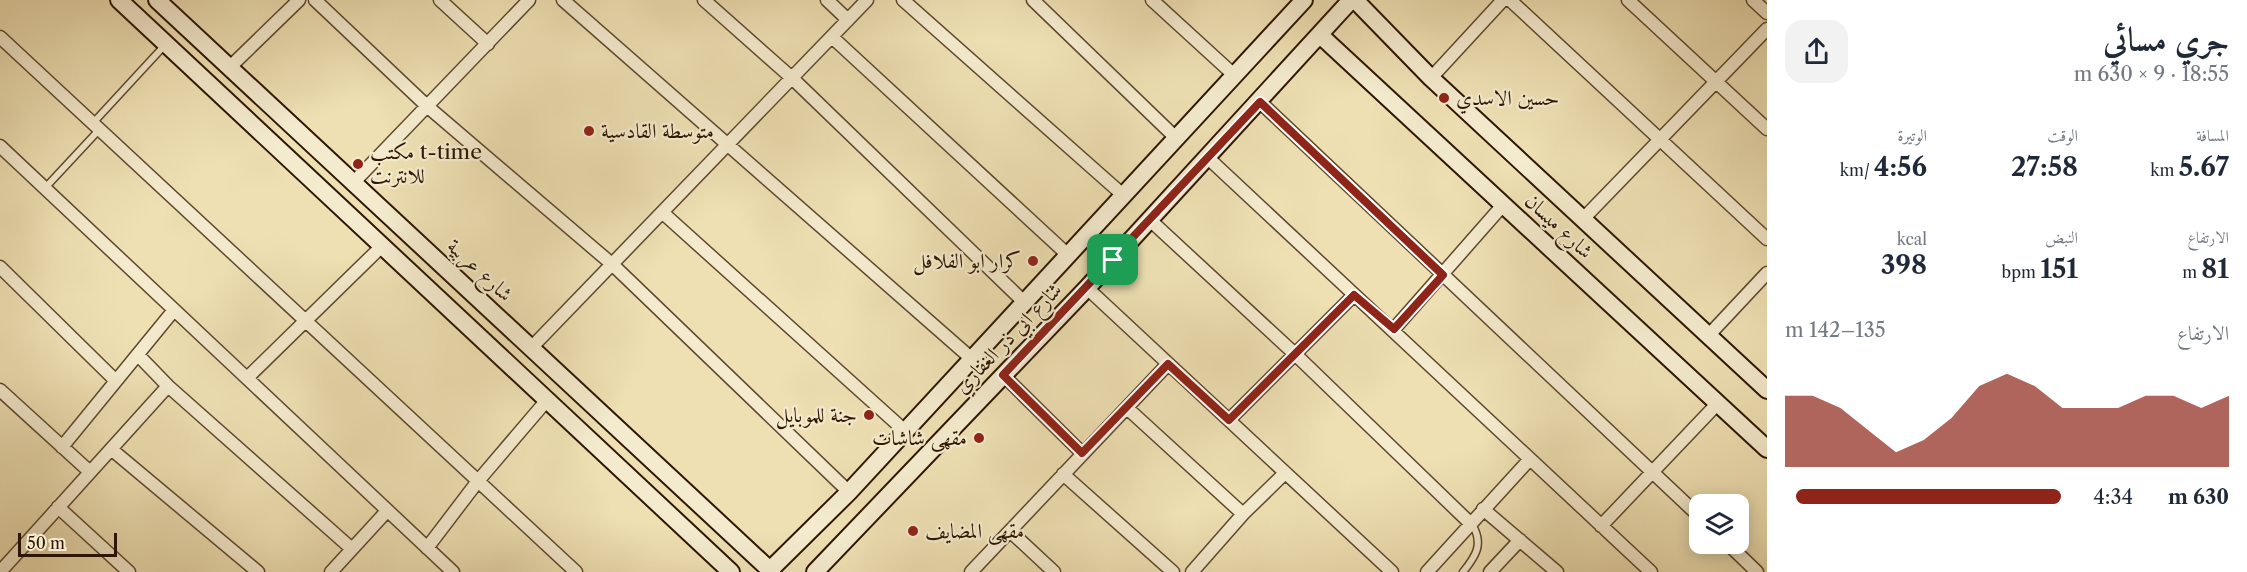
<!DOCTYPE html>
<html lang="ar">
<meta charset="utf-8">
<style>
:root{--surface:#fff;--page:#f2f2f3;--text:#1f2937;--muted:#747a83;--accent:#8f2418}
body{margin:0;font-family:"Libre Caslon Text",Amiri,serif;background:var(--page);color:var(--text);direction:rtl;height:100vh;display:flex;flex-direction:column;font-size:22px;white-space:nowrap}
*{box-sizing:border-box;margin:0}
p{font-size:20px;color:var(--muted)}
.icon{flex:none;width:33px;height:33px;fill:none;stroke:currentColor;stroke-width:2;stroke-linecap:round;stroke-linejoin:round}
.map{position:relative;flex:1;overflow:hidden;direction:ltr}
.details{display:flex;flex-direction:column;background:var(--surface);width:480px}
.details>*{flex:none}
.buttons{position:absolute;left:1689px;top:494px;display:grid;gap:12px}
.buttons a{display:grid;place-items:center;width:60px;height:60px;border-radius:12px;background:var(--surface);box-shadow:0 3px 15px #0003;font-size:30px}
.scale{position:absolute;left:18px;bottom:15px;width:99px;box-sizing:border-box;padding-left:6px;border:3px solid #2f1600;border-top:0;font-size:16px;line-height:21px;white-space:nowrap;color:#2f1600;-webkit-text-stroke:4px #f4ebce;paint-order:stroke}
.pin{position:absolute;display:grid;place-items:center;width:51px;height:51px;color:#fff;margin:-26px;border-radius:12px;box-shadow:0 3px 9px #0006}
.round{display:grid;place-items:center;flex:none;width:63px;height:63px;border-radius:18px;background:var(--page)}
.head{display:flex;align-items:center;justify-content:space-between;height:102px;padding:0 18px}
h1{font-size:33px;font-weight:700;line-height:45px}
.stats{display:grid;grid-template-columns:repeat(3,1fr);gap:9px;height:102px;padding:6px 18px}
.stats div{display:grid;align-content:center}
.stats b{font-size:26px;font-weight:700}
.stats small{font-size:16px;font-weight:400}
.stats p{font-size:16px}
.chart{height:168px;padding:12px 18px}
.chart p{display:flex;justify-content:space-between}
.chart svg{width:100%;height:108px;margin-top:6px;fill:var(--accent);opacity:.7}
ul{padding:0 18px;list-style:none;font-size:20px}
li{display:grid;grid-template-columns:96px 72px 1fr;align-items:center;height:45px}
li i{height:15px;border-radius:8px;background:var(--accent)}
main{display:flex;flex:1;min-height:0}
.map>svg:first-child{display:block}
</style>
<main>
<section class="details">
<div class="head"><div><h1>جري مسائي</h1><p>18:55 · 9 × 630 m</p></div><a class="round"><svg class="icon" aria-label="share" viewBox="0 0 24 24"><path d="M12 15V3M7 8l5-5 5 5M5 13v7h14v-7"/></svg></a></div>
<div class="stats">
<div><p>المسافة</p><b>5.67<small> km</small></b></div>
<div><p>الوقت</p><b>27:58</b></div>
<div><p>الوتيرة</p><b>4:56<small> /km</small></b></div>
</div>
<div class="stats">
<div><p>الارتفاع</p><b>81<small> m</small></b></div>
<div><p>النبض</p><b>151<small> bpm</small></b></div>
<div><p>kcal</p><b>398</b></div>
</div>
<div class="chart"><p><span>الارتفاع</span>135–142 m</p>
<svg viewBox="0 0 160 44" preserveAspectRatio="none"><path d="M0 44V15L10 15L20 20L30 29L40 38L50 33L60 24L70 11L80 6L90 11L100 20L110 20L120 20L130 15L140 15L150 20L160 15V44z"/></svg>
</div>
<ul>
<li><b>630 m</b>4:34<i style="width:96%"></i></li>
</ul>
</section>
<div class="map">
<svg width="1767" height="572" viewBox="0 0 1767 572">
<rect width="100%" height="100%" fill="#eee0b3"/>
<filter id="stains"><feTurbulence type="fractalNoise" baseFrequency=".00333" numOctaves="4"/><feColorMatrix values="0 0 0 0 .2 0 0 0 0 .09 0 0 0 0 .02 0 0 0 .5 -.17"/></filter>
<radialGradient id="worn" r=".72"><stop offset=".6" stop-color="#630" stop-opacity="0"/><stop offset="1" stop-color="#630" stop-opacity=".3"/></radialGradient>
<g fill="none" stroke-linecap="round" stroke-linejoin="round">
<g stroke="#5f482d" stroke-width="9">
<path id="lane" d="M93,123l72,-78
M45,188l54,-58
M1463,572c13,-16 21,-28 9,-48"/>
</g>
<g stroke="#5f482d" stroke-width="15">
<path id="street" d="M315,0l113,107 185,158 236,227
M440,0l48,44
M563,0l409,359
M704,0l88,78 232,224
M827,0l21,20
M903,0l220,195
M1033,0l143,138
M1152,0l82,75
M1510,0l257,239
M1628,0l139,129
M1753,0l14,13
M0,37l576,535
M832,37l236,218
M229,68l70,-68
M1431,78l72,-78
M1260,102l440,415
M0,146l453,426
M1207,157l444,415
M353,183l176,-183
M663,213l242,218
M1583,219l184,-190
M1150,220l146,135 175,169
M0,267l116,114
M1087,288l305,284
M1394,329l109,-124
M1708,336l59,-63
M531,348l336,-348
M138,355l30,31 184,163
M1003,375l79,78
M247,378l135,-132
M0,390l90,82
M1127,408l116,106
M1229,420l125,-125
M62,447l112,-137
M111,449l147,123
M1063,474l110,98
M58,507l71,65
M1483,509l74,63
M1601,526l117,-123
M1010,531l44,41
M1727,543l30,29
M427,548l51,-67 69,-81
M0,572l168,-186
M331,572l56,-61
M971,572l197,-208
M1192,572l51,-58 42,-41
M1427,572l103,-113
M1490,572l30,-32"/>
</g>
<g stroke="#2f1600" stroke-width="20">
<path id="secondary" d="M119,0l612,572
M157,0l615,572
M1355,0l76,78 336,312
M1320,35l447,414
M1087,235l26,25
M768,572l81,-80 455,-492
M815,572l272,-284 264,-288"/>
</g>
<use href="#lane" stroke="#f4ebce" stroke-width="6"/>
<use href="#street" stroke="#f4ebce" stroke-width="12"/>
<use href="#secondary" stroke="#f4ebce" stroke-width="16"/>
</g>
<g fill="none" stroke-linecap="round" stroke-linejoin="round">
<g stroke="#fff" stroke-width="12">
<path id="route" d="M1260,102l183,173 -49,54 -40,-34 -125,125 -61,-56 -86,89 -79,-78z"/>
</g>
<use href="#route" stroke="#8f2418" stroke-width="8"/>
</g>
<g fill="#8f2418" stroke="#f4ebce" stroke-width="2">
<circle cx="1444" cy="98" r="6"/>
<circle cx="589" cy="131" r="6"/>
<circle cx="358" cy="164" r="6"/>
<circle cx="1033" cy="261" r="6"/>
<circle cx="869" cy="415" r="6"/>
<circle cx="979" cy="438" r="6"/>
<circle cx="913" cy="531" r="6"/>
</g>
<g text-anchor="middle" stroke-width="4.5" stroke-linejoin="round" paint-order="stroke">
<g font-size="21" fill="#2f1600" stroke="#f4ebce" text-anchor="start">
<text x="1456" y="105">حسين الاسدي</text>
<text x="601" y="138">متوسطة القادسية</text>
<text x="370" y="159">مكتب t-time<tspan x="370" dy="24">للانترنت</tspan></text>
<text x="1021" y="268" text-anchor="end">كرار ابو الفلافل</text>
<text x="857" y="422" text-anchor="end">جنة للموبايل</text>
<text x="967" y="445" text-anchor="end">مقهى شاشات</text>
<text x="925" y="538">مقهى المضايف</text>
</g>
<g font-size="21" fill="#2f1600" stroke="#f4ebce">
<text transform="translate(1559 226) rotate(43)" y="7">شارع ميسان</text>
<text transform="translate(480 270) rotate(43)" y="7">شارع عربية</text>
<text transform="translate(1008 338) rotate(-46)" y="7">شارع ابي ذر الغفاري</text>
</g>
</g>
<rect width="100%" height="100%" filter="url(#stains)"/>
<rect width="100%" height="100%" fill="url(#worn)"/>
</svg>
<div class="buttons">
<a><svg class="icon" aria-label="layers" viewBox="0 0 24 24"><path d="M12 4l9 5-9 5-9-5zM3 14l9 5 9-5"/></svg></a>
</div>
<div class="scale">50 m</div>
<div class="pin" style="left:1113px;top:260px;background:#1e9e55"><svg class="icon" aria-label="arrive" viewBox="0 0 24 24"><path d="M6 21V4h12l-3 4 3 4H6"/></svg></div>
</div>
</main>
